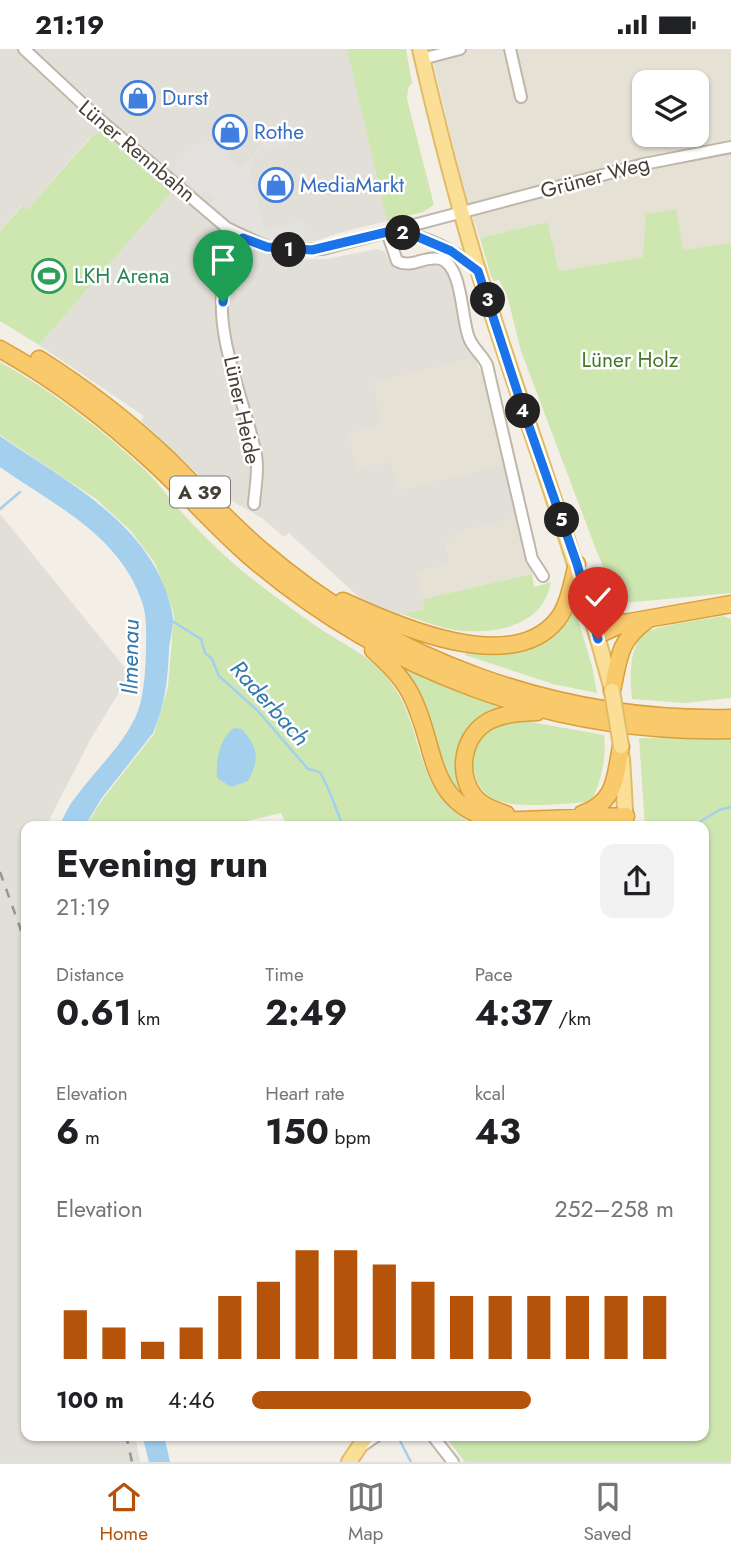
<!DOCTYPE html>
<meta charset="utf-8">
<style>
:root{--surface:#fff;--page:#f2f2f2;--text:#202124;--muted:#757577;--line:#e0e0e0;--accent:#b45309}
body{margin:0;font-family:Jost,sans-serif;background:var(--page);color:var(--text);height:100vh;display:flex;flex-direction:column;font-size:26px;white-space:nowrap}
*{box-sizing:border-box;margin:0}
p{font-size:23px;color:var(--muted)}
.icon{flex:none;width:38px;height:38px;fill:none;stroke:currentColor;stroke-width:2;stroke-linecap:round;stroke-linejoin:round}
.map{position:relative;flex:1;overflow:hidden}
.sheet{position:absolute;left:21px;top:772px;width:688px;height:620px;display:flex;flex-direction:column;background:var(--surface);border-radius:14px;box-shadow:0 2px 5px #0004}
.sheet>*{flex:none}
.controls{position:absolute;left:632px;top:21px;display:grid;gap:14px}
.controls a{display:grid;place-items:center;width:77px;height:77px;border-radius:14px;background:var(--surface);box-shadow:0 2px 5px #0004;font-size:35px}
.pin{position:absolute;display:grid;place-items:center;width:60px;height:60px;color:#fff;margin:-72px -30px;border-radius:50% 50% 50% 0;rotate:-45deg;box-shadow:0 0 7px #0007}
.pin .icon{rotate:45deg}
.km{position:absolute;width:35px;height:35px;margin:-18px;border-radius:50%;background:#222;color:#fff;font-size:19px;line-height:35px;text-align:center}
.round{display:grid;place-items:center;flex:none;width:74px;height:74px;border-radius:14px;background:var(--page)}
.overview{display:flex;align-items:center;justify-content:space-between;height:119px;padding:0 35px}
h1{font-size:38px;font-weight:700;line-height:52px}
.stats{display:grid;grid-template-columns:repeat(3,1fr);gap:10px;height:119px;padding:7px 35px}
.stats div{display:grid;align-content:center}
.stats b{font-size:35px;font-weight:700}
.stats small{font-size:19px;font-weight:400}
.stats p{font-size:19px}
.chart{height:196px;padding:14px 35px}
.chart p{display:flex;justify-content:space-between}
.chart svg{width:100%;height:126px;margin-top:7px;stroke:var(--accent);stroke-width:6}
ul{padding:0 35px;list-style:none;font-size:23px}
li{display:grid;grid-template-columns:112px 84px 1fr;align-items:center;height:52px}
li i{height:18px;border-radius:9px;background:var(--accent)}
.status{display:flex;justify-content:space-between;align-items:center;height:49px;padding:0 35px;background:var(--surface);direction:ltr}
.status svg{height:19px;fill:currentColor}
.tabs{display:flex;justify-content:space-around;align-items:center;height:98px;border-top:2px solid var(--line);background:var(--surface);font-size:19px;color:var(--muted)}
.tabs a{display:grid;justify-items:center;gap:4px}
.tabs .on{color:var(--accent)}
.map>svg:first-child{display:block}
</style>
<div class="status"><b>21:19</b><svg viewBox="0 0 49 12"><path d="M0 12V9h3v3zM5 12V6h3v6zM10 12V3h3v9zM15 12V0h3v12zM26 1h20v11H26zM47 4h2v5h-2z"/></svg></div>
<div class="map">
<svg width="731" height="1413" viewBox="0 0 731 1413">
<rect width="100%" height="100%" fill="#f3efe7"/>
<path fill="#e6e1d5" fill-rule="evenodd" d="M430,0h301v194l-49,8 -7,-42 -32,48 -85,14 -12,-49 -66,16 -17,-50zM644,33h52v53h-52z
M476,309l2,10 5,3 22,93 -107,26 -40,-21 -8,-35 32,-9 -10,-43z
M518,469l14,56 -109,25 -6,-27 34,-8 -5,-20 10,-11z"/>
<path fill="#e2ded8" d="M0,0h347l40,172 -41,10 -31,10 -27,2 -1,17 40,-1 50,-10 7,2 8,14 10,6 31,-5 8,1 8,9 16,66 11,16 -103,24 9,43 -32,9 8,35 33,-7 7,28 107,-26 13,54 -62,15 -10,11 5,20 -34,8 9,37 -38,8 -16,-8 -83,-76 -5,4 -22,-19 -32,-18 -21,-15 -68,-64 3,-5 -105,-71 132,-152 -80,-57 -64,74 -6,-4 -21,25z
M0,465l130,160 -41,68 -43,84h-20v609h109l5,27h-140z"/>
<path fill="#cee6b0" d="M347,0h59l6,34 -4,5 -1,11 27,106 -11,7 -36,9z
M101,83l70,61 -132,152 -39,-24v-90l22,-25 5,4 65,-74z
M676,160l7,41 48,-7v350l-108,10 -5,-4 -21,-47 -76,-201 -14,-56 -8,-15 -5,1 -3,-5 -11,-38 67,-16 12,49 84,-14 3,-43z
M0,313c54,30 104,69 149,112 10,10 18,22 27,32 20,23 42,44 65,64 26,21 53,41 81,60 21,14 44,24 61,43 47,50 23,119 94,153h-190l-6,-13 -56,13h-139l16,-26 52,-66 14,-47 6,-73 -19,-51 -24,-32 -35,-32 -96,-64z
M532,525l2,13 17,-5c-8,47 -62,54 -102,47 -16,-4 -32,-10 -47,-15l23,-5 -2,-10z
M576,564l16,53 5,27 -44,-9 -88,-29 1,-4 97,-26 8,-11z
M723,567l8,3v79l-46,5 -53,-4c-2,-18 -4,-56 15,-67 12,-7 60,-13 76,-16z
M393,611l127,49 -55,30 4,65 -23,-25z
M513,672h12l79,14c3,22 -3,47 -13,67 -27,1 -67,7 -92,-1 -27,-9 -35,-46 -15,-67 7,-7 20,-10 29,-13z
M639,689l92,1v723h-266l-21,-27h260v-609h-59z"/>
<path fill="#e4e2de" d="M280,74l13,12 -7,11 -25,4 -12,14 15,66 40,-9 1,20 -36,-1 -36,-18 -22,-18 4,-6 -10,-7 -4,4 -29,-26 23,-25 15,-2 30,28z"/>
<path fill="#a4d0ee" d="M0,387c67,46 154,89 172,176 3,11 -2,26 -3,37 -1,30 -4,56 -16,84l-52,66 -16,27h-26c5,-9 9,-20 16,-28 20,-28 50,-54 63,-87 6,-15 8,-47 8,-63 0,-14 1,-29 -3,-43 -22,-70 -88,-99 -143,-138z
M234,679l8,1c16,19 18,30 6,52l-17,6 -14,-9c-1,-17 2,-39 17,-50z
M142,1386h22l6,27h-21z"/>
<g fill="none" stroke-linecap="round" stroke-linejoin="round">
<path stroke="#a4d0ee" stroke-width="2.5" d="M0,460l20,-17
M172,572l29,18 4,14 7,6 7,17 38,34 51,59c4,1 8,1 12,4 4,2 19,44 23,53
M693,777l26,-16 12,-3
M397,1386l14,27"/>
<g stroke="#beb7a9" stroke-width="14">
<path id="minor" d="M24,0l75,70 128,109 40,19 22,3 34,-1 321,-85 87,-17
M510,0l11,48
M422,10l38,-10
M387,183l10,29c15,8 28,-6 43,-2 23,6 21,60 29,79 4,11 14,17 18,27l45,194 11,17
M397,184c31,2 58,18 82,38
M243,189c-7,12 -14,25 -18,39 -14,54 21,126 31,178 3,15 -1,34 -2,49
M432,1386l21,27
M362,1397l16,-11"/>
</g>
<g stroke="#e0bc67" stroke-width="18">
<path id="major" d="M420,0c17,74 36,148 58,221 44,141 96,277 134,420
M622,709l4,68
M349,1413l18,-27"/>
</g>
<g stroke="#d99f3b" stroke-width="19">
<path id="highway" d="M0,300c58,32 109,72 157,117 31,29 59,61 91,89 134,116 305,180 483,175
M39,310c46,29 89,62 129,100 30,30 59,61 91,89 130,113 300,174 472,170
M587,548l23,22 14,4
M343,552c52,24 168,76 214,19 12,-15 15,-38 20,-56
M598,586l26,-12 107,-19
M373,601c14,13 27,25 36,41 30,54 14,113 89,130l128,-5
M612,642c7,-32 6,-50 34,-70
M506,765c-12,-4 -24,-8 -32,-18 -18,-24 -11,-61 15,-75 15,-8 32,-8 48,-9
M582,765c34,-12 33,-36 39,-68"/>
</g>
<use href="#minor" stroke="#fff" stroke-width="10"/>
<use href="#major" stroke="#fbdf97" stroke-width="14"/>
<use href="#highway" stroke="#f9ca6b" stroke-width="16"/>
<path stroke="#969696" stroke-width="2.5" stroke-dasharray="9 9" stroke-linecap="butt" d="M0,823l26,72
M126,1386l6,27"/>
<g stroke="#e0bc67" stroke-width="18" stroke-linecap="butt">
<path id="major-bridge" d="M612,642l9,55"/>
</g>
<use href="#major-bridge" stroke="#fbdf97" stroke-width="14"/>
</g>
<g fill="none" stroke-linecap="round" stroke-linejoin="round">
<g stroke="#fff" stroke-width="14">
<path id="route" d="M223,253c2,-25 8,-43 20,-64l24,9 45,3 75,-18 24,2 40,17 27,20 46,141 53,152 21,75"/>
</g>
<use href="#route" stroke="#1a73e8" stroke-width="9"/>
</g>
<defs>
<g id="shop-ring" transform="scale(1.75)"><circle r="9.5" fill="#fff" stroke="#3f7fe0" stroke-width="1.5"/><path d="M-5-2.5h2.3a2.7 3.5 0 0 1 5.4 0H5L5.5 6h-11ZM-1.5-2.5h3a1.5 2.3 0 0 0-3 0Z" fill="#3f7fe0"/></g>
<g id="stadium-ring" transform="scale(1.75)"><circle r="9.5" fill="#fff" stroke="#2e9e5b" stroke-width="1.5"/><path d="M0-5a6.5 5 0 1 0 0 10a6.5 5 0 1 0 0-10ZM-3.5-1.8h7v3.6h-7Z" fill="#2e9e5b"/></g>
</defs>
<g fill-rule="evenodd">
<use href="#shop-ring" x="138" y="49"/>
<use href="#shop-ring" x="230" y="83"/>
<use href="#shop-ring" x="276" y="136"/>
<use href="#stadium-ring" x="49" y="227"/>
</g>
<g text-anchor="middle" stroke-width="5" stroke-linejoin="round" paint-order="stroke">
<rect fill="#fff" stroke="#7d7972" stroke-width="2" x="170" y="427.5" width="60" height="31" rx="5"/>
<g font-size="19" font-weight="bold" fill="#453f36">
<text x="200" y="450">A 39</text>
</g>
<g font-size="21" fill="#366cbe" stroke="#fff" text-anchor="start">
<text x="162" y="56">Durst</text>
<text x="254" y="90">Rothe</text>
<text x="300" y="143">MediaMarkt</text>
</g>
<g font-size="21" fill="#453f36" stroke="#fff">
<text transform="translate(137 102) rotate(40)" y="7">Lüner Rennbahn</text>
<text transform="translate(595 128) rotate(-15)" y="7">Grüner Weg</text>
<text transform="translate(242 361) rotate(78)" y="7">Lüner Heide</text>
</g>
<g font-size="21" fill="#27864d" stroke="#fff" text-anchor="start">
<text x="74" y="234">LKH Arena</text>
</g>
<g font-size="21" fill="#47752b" stroke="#fff">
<text x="630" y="318">Lüner Holz</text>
</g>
<g font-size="23" font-style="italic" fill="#3279ae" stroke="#fff">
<text transform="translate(130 608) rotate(-89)" y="8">Ilmenau</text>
<text transform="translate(270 654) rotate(48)" y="8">Raderbach</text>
</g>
</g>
</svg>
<div class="controls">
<a><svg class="icon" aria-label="layers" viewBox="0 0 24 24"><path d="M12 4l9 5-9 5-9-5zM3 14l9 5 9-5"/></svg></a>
</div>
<div class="pin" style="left:223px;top:253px;background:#1e9e55"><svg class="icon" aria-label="arrive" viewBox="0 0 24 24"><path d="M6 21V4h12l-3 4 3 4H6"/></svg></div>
<div class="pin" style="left:598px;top:590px;background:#d93025"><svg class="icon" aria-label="check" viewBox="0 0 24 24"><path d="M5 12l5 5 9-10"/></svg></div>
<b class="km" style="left:289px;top:201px">1</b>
<b class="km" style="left:403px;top:184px">2</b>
<b class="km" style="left:488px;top:251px">3</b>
<b class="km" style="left:523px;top:362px">4</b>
<b class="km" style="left:562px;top:471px">5</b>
<section class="sheet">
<div class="overview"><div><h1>Evening run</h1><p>21:19</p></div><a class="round"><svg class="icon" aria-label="share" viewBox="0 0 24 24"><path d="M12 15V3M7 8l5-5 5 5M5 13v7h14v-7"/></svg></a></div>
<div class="stats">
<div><p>Distance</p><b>0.61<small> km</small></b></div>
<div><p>Time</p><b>2:49</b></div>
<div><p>Pace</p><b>4:37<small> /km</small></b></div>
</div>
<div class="stats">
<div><p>Elevation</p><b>6<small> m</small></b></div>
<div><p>Heart rate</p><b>150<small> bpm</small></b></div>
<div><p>kcal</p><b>43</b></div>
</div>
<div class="chart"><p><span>Elevation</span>252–258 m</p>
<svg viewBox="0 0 160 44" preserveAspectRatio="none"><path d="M5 44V27M15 44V33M25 44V38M35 44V33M45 44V22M55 44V17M65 44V6M75 44V6M85 44V11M95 44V17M105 44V22M115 44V22M125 44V22M135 44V22M145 44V22M155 44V22"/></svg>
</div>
<ul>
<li><b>100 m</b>4:46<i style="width:66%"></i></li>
</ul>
</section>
</div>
<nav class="tabs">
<a class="on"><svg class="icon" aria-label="home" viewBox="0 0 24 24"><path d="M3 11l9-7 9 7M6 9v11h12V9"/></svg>Home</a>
<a><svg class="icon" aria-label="map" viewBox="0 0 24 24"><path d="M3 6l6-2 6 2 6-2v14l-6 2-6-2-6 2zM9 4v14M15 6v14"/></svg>Map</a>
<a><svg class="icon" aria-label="saved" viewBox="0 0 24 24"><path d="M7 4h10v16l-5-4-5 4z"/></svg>Saved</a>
</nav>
